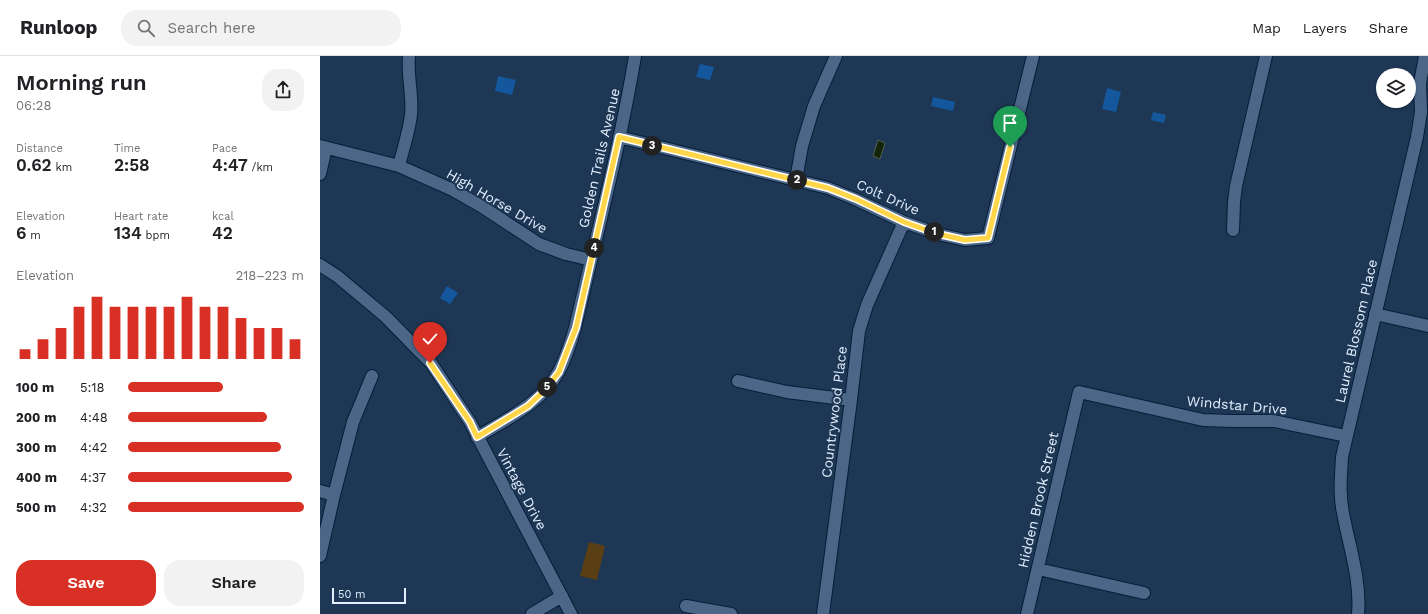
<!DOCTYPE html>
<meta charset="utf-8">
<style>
:root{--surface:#fff;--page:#f2f2f2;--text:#202124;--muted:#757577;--line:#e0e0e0;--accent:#d93025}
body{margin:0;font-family:"Work Sans",sans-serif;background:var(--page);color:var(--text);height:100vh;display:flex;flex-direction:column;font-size:15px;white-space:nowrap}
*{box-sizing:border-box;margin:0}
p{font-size:13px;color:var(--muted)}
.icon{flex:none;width:22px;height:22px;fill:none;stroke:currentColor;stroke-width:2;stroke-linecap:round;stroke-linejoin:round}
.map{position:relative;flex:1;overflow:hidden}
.drawer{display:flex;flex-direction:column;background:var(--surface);width:320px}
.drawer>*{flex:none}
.fabs{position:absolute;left:1056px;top:12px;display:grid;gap:8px}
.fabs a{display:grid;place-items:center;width:40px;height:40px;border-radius:50%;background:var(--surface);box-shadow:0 1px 3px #0004;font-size:20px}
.scale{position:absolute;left:12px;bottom:10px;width:74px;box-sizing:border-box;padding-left:4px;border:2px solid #e3efff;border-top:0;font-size:11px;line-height:14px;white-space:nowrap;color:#e3efff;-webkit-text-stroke:3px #1e3754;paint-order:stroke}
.pin{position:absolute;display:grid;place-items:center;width:34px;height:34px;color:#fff;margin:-41px -17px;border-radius:50% 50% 50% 0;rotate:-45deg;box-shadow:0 0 4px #0007}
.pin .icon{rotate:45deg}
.km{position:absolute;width:20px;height:20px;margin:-10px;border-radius:50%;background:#222;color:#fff;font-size:11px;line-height:20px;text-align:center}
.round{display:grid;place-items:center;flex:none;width:42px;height:42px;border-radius:16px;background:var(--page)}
.head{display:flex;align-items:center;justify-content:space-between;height:68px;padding:0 16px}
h1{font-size:22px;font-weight:600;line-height:30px}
.metrics{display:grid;grid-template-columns:repeat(3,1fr);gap:6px;height:68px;padding:4px 16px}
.metrics div{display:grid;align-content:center}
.metrics b{font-size:17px;font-weight:600}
.metrics small{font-size:11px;font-weight:400}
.metrics p{font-size:11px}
.chart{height:112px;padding:8px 16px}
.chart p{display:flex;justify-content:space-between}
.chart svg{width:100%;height:72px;margin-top:4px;stroke:var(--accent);stroke-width:6}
.primary-button{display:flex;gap:8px;margin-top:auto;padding:8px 16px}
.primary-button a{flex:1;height:46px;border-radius:16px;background:var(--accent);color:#fff;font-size:16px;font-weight:600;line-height:46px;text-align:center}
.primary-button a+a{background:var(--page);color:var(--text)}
ul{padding:0 16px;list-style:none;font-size:13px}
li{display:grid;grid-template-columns:64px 48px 1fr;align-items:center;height:30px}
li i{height:10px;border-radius:5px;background:var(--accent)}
header{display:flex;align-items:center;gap:24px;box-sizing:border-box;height:56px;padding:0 20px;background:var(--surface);border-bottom:1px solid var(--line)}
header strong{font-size:19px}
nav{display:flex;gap:22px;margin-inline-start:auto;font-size:14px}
.search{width:280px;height:36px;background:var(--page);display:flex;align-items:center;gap:10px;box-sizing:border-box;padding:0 14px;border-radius:16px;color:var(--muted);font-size:15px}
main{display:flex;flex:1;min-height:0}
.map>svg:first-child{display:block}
</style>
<header>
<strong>Runloop</strong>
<div class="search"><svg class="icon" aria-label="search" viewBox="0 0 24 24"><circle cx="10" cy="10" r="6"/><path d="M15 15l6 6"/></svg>Search here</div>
<nav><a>Map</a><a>Layers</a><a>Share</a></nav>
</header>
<main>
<section class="drawer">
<div class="head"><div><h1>Morning run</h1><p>06:28</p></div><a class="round"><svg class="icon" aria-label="share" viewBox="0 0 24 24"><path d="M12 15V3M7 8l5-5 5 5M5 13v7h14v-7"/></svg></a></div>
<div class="metrics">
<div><p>Distance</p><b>0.62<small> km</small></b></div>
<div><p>Time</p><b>2:58</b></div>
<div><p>Pace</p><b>4:47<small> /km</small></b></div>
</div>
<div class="metrics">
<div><p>Elevation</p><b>6<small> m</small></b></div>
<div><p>Heart rate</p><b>134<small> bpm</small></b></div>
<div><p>kcal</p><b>42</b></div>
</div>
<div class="chart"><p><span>Elevation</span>218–223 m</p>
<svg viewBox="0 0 160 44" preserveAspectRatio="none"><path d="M5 44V38M15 44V32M25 44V25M35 44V12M45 44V6M55 44V12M65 44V12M75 44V12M85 44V12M95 44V6M105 44V12M115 44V12M125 44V19M135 44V25M145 44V25M155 44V32"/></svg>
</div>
<ul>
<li><b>100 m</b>5:18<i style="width:54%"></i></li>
<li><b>200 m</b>4:48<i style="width:79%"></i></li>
<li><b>300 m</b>4:42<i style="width:87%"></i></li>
<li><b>400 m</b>4:37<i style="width:93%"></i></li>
<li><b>500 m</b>4:32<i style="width:100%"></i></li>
</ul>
<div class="primary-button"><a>Save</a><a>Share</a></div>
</section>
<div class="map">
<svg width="1108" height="558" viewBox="0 0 1108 558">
<rect width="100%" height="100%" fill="#1e3754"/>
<path fill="#5a3e14" d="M269,486l16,4 -8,34 -17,-4z"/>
<path fill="#142408" stroke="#526152" d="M558,84l7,3 -5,16 -7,-3z"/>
<path fill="#15579d" d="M380,8l14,3 -4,13 -14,-3z
M178,20l18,4 -4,15 -17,-4z
M787,32l14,4 -5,20 -14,-3z
M613,41l22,5 -2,9 -22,-5z
M833,56l13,3 -2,8 -13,-3z
M127,230l11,7 -8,11 -10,-6z"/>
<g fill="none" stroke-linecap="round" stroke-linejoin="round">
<g stroke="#051d39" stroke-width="14">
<path id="minor" d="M299,81l209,51 27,11 49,23 34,12 27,6 23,-2 45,-182
M0,90l79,20 54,24 28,16 58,38 27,10 25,6
M79,110c4,-17 10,-34 12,-51 2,-20 -4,-40 -2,-59
M0,118l6,-26
M476,124l6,-34 12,-40 22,-50
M913,174l1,-28 2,-16 30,-130
M0,209l17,11 49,41 45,46 39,59 101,192
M1055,258l53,12
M418,325l49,11 64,8
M157,381c30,-18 65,-34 82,-66 7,-13 12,-29 16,-43 21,-91 45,-181 60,-272
M0,435l14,4
M0,500l14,-61 19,-73 19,-46
M718,513l106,24
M366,550l45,8
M212,558l30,-18
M503,558l28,-214 8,-69 8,-26 37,-83
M707,558l52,-222 124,28 30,1h41l72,15
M1038,558c3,-34 -9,-68 -15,-101 -4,-19 -2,-37 -1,-56l75,-320 4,-25 -1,-29 5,-27"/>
</g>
<use href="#minor" stroke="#4c6687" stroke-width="12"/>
</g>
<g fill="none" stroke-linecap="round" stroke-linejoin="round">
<g stroke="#fff" stroke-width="8">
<path id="route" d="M110,307l40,59 7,15 51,-31 18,-17 13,-17 17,-44 43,-191 209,51 28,11 48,23 34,12 27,6 23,-2 22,-91"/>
</g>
<use href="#route" stroke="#ffd54a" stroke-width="5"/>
</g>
<g text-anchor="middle" stroke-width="4" stroke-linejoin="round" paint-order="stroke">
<g font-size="14" fill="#e3efff" stroke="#1e3754">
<text transform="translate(279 102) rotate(-77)" y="5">Golden Trails Avenue</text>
<text transform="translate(568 141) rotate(24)" y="5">Colt Drive</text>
<text transform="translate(177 145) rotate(30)" y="5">High Horse Drive</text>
<text transform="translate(1036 275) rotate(-77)" y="5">Laurel Blossom Place</text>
<text transform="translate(917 349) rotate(5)" y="5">Windstar Drive</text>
<text transform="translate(514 356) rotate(-83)" y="5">Countrywood Place</text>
<text transform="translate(202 433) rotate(62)" y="5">Vintage Drive</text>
<text transform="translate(718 444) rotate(-77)" y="5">Hidden Brook Street</text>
</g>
</g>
</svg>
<div class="fabs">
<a><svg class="icon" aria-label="layers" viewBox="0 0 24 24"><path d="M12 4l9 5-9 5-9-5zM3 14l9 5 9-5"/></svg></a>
</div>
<div class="scale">50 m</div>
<div class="pin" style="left:690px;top:91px;background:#1e9e55"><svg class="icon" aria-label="arrive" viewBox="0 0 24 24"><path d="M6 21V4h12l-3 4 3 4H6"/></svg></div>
<div class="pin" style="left:110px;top:307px;background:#d93025"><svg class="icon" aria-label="check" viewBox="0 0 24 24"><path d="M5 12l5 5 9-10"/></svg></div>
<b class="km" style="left:614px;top:176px">1</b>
<b class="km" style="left:477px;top:124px">2</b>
<b class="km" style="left:332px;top:90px">3</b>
<b class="km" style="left:274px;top:192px">4</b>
<b class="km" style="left:227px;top:331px">5</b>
</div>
</main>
